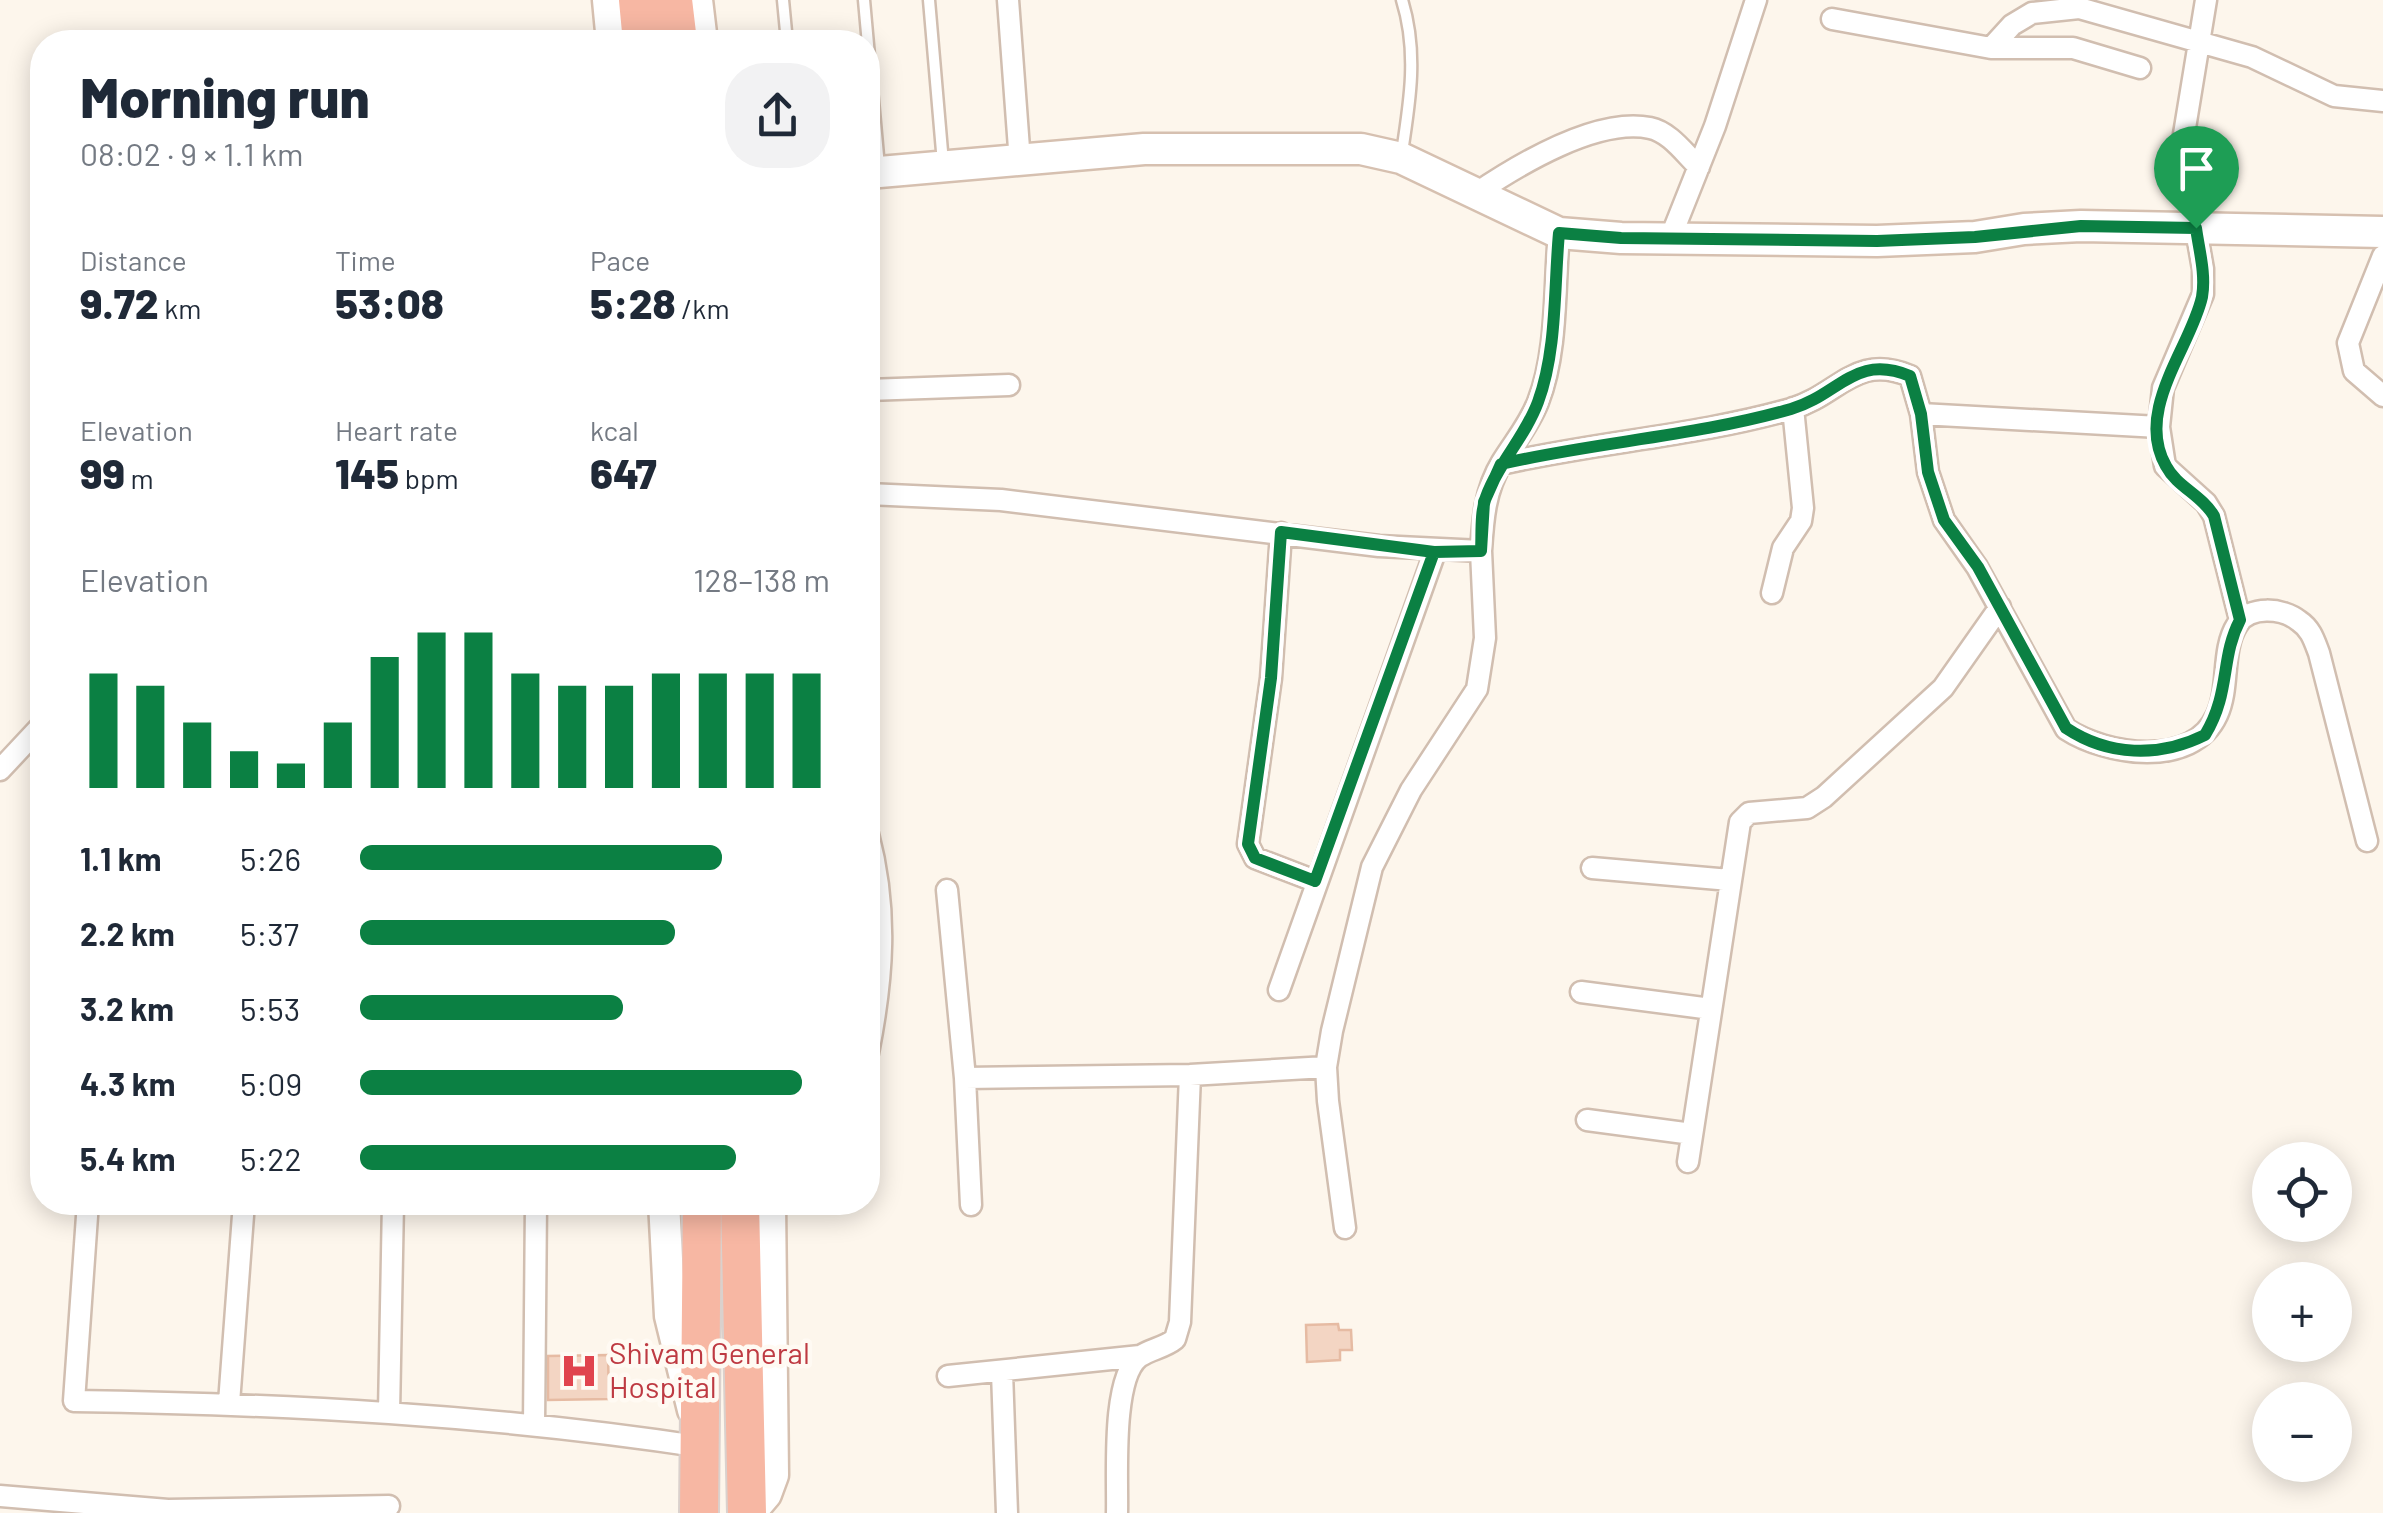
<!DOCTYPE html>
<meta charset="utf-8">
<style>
:root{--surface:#fff;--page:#f2f2f3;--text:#1f2937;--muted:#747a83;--accent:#0b8043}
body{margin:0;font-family:Barlow,sans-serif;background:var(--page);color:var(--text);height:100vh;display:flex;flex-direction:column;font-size:38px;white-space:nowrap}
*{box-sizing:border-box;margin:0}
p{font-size:32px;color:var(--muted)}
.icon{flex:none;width:55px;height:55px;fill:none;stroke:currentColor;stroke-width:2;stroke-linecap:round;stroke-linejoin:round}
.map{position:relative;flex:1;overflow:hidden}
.details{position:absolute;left:30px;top:30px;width:850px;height:1185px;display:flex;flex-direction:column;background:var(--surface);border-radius:40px;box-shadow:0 5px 25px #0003}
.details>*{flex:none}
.fabs{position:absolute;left:2252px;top:1142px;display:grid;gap:20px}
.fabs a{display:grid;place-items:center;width:100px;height:100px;border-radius:50%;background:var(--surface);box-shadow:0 5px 25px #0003;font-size:50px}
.pin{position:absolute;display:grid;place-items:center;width:85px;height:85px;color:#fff;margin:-102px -42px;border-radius:50% 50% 50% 0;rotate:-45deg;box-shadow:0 0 10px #0007}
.pin .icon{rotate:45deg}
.round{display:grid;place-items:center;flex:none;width:105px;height:105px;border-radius:40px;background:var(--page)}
.head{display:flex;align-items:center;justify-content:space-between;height:170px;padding:0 50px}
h1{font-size:55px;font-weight:800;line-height:75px}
.figures{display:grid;grid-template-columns:repeat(3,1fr);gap:15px;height:170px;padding:10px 50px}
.figures div{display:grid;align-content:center}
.figures b{font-size:42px;font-weight:800}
.figures small{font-size:28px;font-weight:400}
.figures p{font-size:28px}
.chart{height:280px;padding:20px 50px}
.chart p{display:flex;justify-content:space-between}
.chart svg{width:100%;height:180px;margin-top:10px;stroke:var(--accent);stroke-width:6}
ul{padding:0 50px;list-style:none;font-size:32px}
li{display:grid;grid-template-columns:160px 120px 1fr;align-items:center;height:75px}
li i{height:25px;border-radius:12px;background:var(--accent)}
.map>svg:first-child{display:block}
</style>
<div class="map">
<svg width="2383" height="1513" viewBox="0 0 2383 1513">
<rect width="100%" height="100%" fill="#fdf6ec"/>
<path fill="#f3d5c3" stroke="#e6bba3" stroke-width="2.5" d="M1338,1324l1,6h12l1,20h-12v10l-33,2 -1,-37z
M608,1355l1,44 -61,1v-44z"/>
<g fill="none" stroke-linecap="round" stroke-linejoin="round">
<g stroke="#d1beb0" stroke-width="15">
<path id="lane" d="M783,0l4,42
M864,0l15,167
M929,0l14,163
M1402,152c8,-51 16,-101 0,-152"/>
</g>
<g stroke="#d1beb0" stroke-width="25">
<path id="street" d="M1008,0l12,162
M2206,0l-22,134 2,39 17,96v25l-40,94 -4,39 6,39 41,37 8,13 26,104
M1832,19l159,29h82l67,20
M1991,48l21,-23 20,-12 47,-5 173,49 82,39 49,5
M1475,194c43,-29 122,-77 175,-66 20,4 35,26 49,39
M1670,239l45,-113 41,-126
M2383,256l-35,87 6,28 29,25
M868,390l141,-5
M1921,414l7,58 16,48 33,47 89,162c40,26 126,40 151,-14 13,-28 4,-65 20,-90 12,-20 46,-17 62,-4 12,8 15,19 20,32l48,188
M1501,464c95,-22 195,-28 290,-55 48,-14 64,-56 119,-33l11,38 238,13
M868,494l133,6 378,46 102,5c2,-32 4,-61 21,-89 13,-21 27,-37 36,-60 20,-51 16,-115 21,-169
M1281,533l-10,145 -23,166 7,14 60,23
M1772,593l11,-45 18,-27 2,-13 -10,-100
M0,770l42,-45
M868,834c20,75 15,144 0,219
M1592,868l138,12
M947,890l18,188 6,127
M1279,990l156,-438
M1581,992l130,17
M965,1078l225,-3 136,-8
M1587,1120l105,14
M1688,1162l52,-340 9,-9 58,-5 17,-11 119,-109 57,-81
M88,1202l-14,199c210,3 421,14 629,46
M1345,1228l-17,-127 -2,-34 6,-36 40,-164 39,-77 66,-101 8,-51 -4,-87
M1002,1372l5,141
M948,1376l192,-20
M229,1403l15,-201
M389,1413l4,-211
M534,1425l2,-223
M0,1496l168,14 221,-4
M1117,1513c1,-35 -6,-134 22,-156 11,-8 25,-9 36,-18l5,-17 10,-247"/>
</g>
<g stroke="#d6c0b0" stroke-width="35">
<path id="secondary" d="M608,0l4,42
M697,0l5,42
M868,173l276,-24h217l40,9 158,75 62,5 256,3 98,-4 49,-8 57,-3 302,6
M664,1202l6,114 23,94
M750,1513l16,-19 7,-19 -3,-273"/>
</g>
<g stroke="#dad1cd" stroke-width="42">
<path id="highway" d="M638,0l4,42
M673,0l5,42
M740,1202l7,311
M699,1513l3,-311"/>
</g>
<use href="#lane" stroke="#fff" stroke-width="10"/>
<use href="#street" stroke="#fff" stroke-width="20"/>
<use href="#secondary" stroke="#fff" stroke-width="30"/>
<use href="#highway" stroke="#f7b7a3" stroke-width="38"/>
</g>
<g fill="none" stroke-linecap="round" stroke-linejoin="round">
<g stroke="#fff" stroke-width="20">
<path id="route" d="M2196,228l-115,-2 -106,11 -98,4 -256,-3 -62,-5c-5,54 -2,118 -21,169 -13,35 -39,60 -52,95 -6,16 -4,37 -5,54l-47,1 -119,329 -60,-23 -7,-14 23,-166 10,-146 153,20 47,-1 3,-49 17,-38c95,-22 196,-28 290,-55 48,-14 64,-56 119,-33l11,38 7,58 16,48 34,47 88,161c42,28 93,30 139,7 26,-43 15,-77 35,-115l-26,-104c-12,-21 -37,-29 -48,-50 -32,-56 25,-119 36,-169 4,-23 -3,-47 -6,-69"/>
</g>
<use href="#route" stroke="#0b8043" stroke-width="12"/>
</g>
<defs>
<g id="hospital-bare" transform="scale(3)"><path d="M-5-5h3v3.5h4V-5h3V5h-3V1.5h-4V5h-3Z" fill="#e0444e" stroke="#fffaf3" stroke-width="2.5" paint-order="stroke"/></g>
</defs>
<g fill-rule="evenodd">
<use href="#hospital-bare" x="579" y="1371"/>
</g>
<g text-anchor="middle" stroke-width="9" stroke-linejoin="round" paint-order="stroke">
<g font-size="30" fill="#be3a42" stroke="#fffaf3" text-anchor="start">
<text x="609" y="1364">Shivam General<tspan x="609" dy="34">Hospital</tspan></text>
</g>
</g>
</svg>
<div class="fabs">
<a><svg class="icon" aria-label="locate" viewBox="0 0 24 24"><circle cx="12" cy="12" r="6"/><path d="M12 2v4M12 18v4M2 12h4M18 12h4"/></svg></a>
<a>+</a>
<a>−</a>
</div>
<div class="pin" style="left:2196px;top:228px;background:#1e9e55"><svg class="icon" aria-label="arrive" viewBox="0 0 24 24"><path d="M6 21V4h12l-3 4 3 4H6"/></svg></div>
<section class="details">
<div class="head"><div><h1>Morning run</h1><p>08:02 · 9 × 1.1 km</p></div><a class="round"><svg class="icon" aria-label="share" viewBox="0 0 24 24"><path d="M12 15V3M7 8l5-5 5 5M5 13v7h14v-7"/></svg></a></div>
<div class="figures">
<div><p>Distance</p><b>9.72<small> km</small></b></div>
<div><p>Time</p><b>53:08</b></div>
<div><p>Pace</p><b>5:28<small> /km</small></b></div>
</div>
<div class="figures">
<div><p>Elevation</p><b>99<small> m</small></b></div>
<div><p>Heart rate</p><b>145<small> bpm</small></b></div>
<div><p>kcal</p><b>647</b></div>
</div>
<div class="chart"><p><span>Elevation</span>128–138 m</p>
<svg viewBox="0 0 160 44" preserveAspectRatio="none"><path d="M5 44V16M15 44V19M25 44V28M35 44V35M45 44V38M55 44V28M65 44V12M75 44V6M85 44V6M95 44V16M105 44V19M115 44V19M125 44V16M135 44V16M145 44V16M155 44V16"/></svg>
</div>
<ul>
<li><b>1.1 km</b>5:26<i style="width:77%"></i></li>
<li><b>2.2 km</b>5:37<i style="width:67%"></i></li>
<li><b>3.2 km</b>5:53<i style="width:56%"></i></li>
<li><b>4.3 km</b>5:09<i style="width:94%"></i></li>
<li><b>5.4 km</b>5:22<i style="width:80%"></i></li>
</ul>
</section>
</div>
